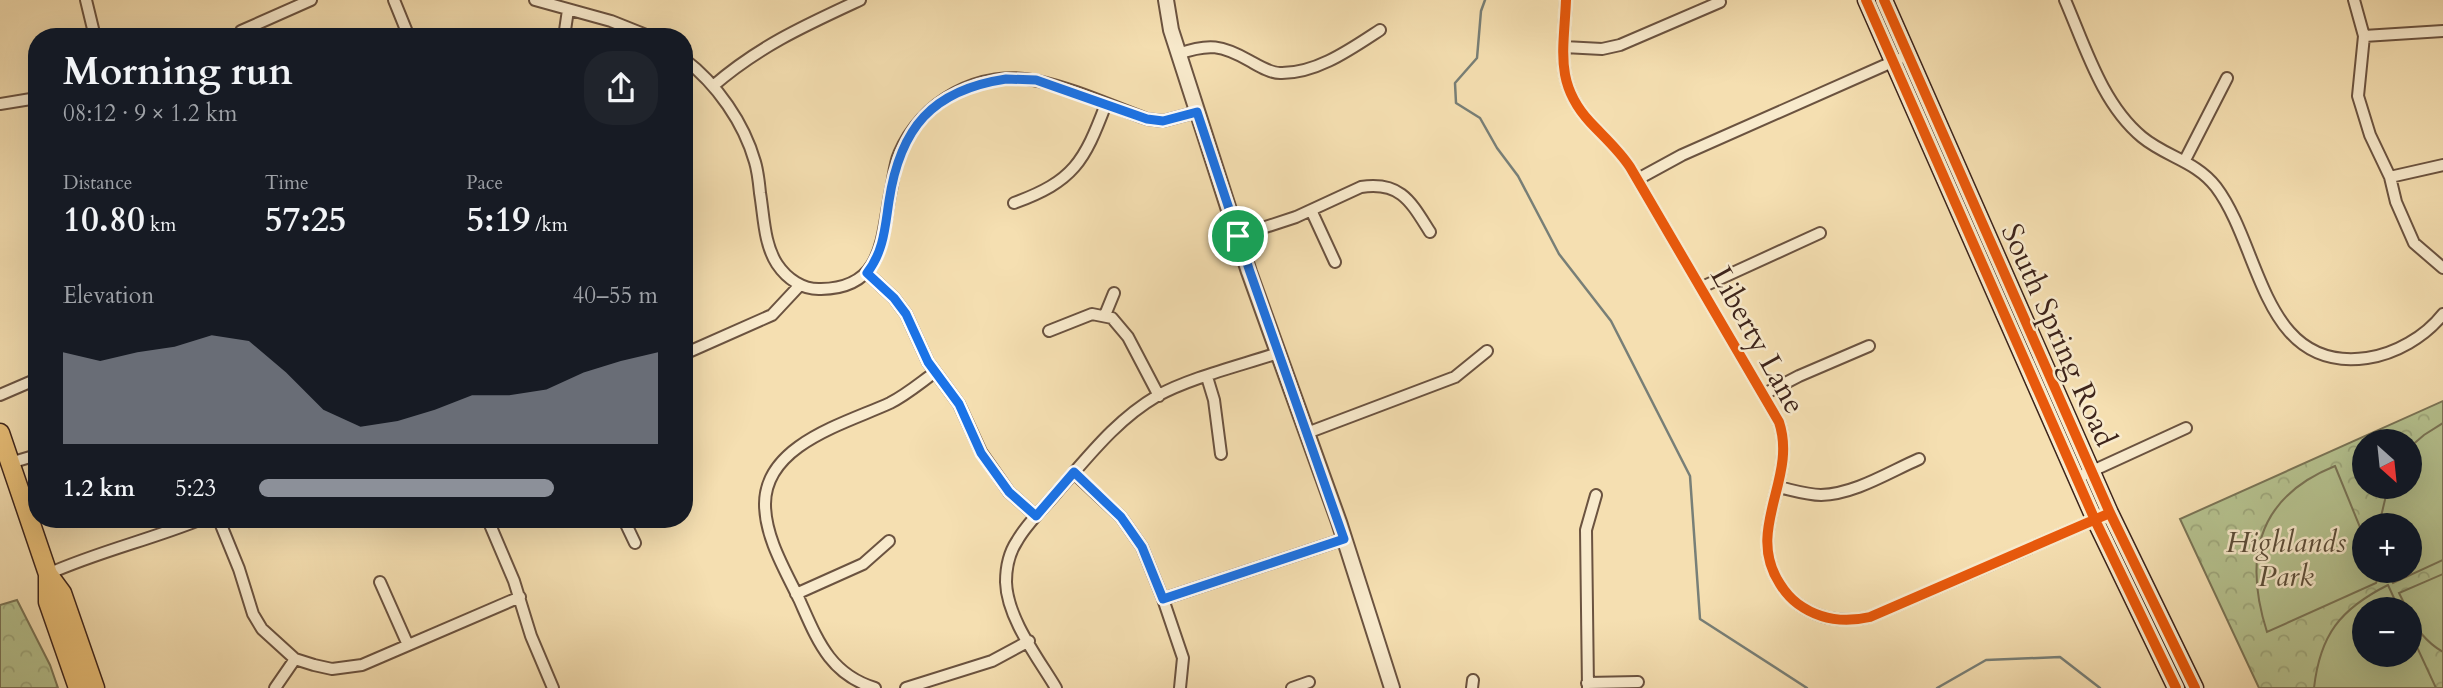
<!DOCTYPE html>
<meta charset="utf-8">
<style>
:root{--surface:#171b24;--page:#20242c;--text:#f1f3f6;--muted:#9ea1a6;--accent:#8c9099}
body{margin:0;font-family:Cardo,serif;background:var(--page);color:var(--text);height:100vh;display:flex;flex-direction:column;font-size:26px;white-space:nowrap}
*{box-sizing:border-box;margin:0}
p{font-size:23px;color:var(--muted)}
.icon{flex:none;width:38px;height:38px;fill:none;stroke:currentColor;stroke-width:2;stroke-linecap:round;stroke-linejoin:round}
.map{position:relative;flex:1;overflow:hidden}
.panel{position:absolute;left:28px;top:28px;width:665px;height:500px;display:flex;flex-direction:column;background:var(--surface);border-radius:28px;box-shadow:0 7px 28px #0002}
.panel>*{flex:none}
.needle{width:46px;rotate:153deg}
.tools{position:absolute;left:2352px;top:429px;display:grid;gap:14px}
.tools a{display:grid;place-items:center;width:70px;height:70px;border-radius:50%;background:var(--surface);box-shadow:0 7px 28px #0002;font-size:35px}
.pin{position:absolute;display:grid;place-items:center;width:60px;height:60px;color:#fff;margin:-30px;border:4px solid #fff;border-radius:50%;box-shadow:0 2px 7px #0007}
.round{display:grid;place-items:center;flex:none;width:74px;height:74px;border-radius:28px;background:var(--page)}
.head{display:flex;align-items:center;justify-content:space-between;height:119px;padding:0 35px}
h1{font-size:38px;font-weight:700;line-height:52px}
.metrics{display:grid;grid-template-columns:repeat(3,1fr);gap:10px;height:119px;padding:7px 35px}
.metrics div{display:grid;align-content:center}
.metrics b{font-size:35px;font-weight:700}
.metrics small{font-size:19px;font-weight:400}
.metrics p{font-size:19px}
.chart{height:196px;padding:14px 35px}
.chart p{display:flex;justify-content:space-between}
.chart svg{width:100%;height:126px;margin-top:7px;fill:var(--accent);opacity:.7}
ul{padding:0 35px;list-style:none;font-size:23px}
li{display:grid;grid-template-columns:112px 84px 1fr;align-items:center;height:52px}
li i{height:18px;border-radius:9px;background:var(--accent)}
.map>svg:first-child{display:block}
</style>
<div class="map">
<svg width="2443" height="688" viewBox="0 0 2443 688">
<defs>
<pattern id="park-crowns" width="20" height="18" patternUnits="userSpaceOnUse" patternTransform="scale(1.75)"><rect width="20" height="18" fill="#b6c390"/><path d="M2 6a3 3 0 1 1 6 0M12 15a3 3 0 1 1 6 0" fill="none" stroke="#9da77c"/></pattern>
</defs>
<rect width="100%" height="100%" fill="#f5dfb1"/>
<filter id="stains"><feTurbulence type="fractalNoise" baseFrequency=".00286" numOctaves="4"/><feColorMatrix values="0 0 0 0 .2 0 0 0 0 .09 0 0 0 0 .02 0 0 0 .5 -.17"/></filter>
<radialGradient id="worn" r=".72"><stop offset=".6" stop-color="#630" stop-opacity="0"/><stop offset="1" stop-color="#630" stop-opacity=".3"/></radialGradient>
<path fill="url(#park-crowns)" stroke="#7a7456" stroke-width="2" fill-rule="evenodd" d="M2443,401v287h-184l-79,-169zM2364,441h46v45h-46zM2364,525h46v45h-46zM2364,609h46v45h-46z
M17,600l33,65 8,23h-58v-83z"/>
<path fill="#b6c390" stroke="#7a7456" stroke-width="2" d="M2443,423v137l-50,23 -6,-12 23,-1v-45h-31l9,-38 22,-1v-39l14,-12z
M2335,466l29,71v33l14,1 1,3 -3,9 -109,49c-24,-75 -9,-135 68,-166z
M2443,574v78c-14,-8 -33,-27 -33,-43h-3l-8,-16z
M2388,585l11,24h-35v45h46v-22l26,56h-122c6,-53 26,-79 74,-103z"/>
<g fill="none" stroke-linecap="round" stroke-linejoin="round">
<path stroke="#787f77" stroke-width="2.5" d="M1485,0l-4,11 -4,47 -22,25 1,20 24,15 17,30 21,28 41,78 52,67 79,155 10,143 107,69
M1937,688l49,-28 74,-3 40,31"/>
<g stroke="#6b5340" stroke-width="14">
<path id="minor" d="M86,0l9,37
M394,0l15,37
M535,0l76,21 40,16
M1566,0c-2,50 -12,83 24,122 14,15 29,28 40,45l149,255c19,57 -35,107 1,162 5,8 11,15 18,20 22,16 46,19 72,13l231,-100
M2065,0c20,46 37,104 77,137 24,20 54,24 74,50 46,61 46,186 151,171 28,-4 58,-21 76,-44
M2354,0l10,36 -6,60 12,39 20,42 6,25 18,41 29,25
M241,31l70,-31
M2364,36l79,-5
M564,37l4,-27
M1564,47l38,2 18,-4 100,-43
M1178,54c31,-11 44,-9 72,7 9,5 20,12 30,12 36,1 71,-24 100,-43
M684,59c33,25 60,64 71,103 3,10 4,21 5,31 4,24 4,51 17,71 10,15 26,26 44,25 66,-1 60,-56 71,-104 2,-10 3,-22 7,-31 22,-53 82,-86 139,-73 37,8 73,25 109,38l16,2 34,-9
M713,86c46,-40 93,-61 147,-86
M0,104l37,-6
M2185,160l42,-82
M2390,177l53,-12
M1638,179l44,-24 217,-96
M1014,203c60,-22 70,-41 92,-99
M1311,210l24,52
M1238,236l58,-19 65,-30c40,-6 50,15 69,45
M867,273l27,25 12,16 22,48 31,42 22,48 28,40 27,24
M1702,287l118,-54
M1105,315l9,-22
M1049,331l43,-17 20,4 16,19 31,59
M684,354l88,-39 28,-30
M1207,377l7,23 7,54
M1764,394l35,-18 70,-30
M0,395l37,-16
M1307,433l148,-56 32,-26
M10,463l27,-8
M1074,473l47,44 21,30 21,52 20,59 -3,30
M2077,478l109,-50
M1778,487c14,3 29,8 43,8 34,-1 68,-23 98,-36
M219,520l20,49 14,45 9,15 33,30 19,6 18,4 30,-4 158,-68
M488,520l26,61 17,55 22,52
M624,520l11,23
M48,574c49,-22 101,-34 151,-54
M380,582l28,63
M796,594l67,-30 26,-23
M1163,599l181,-60
M1587,683l51,-1
M275,688l20,-29
M875,688c-46,-14 -58,-49 -76,-89 -14,-29 -34,-62 -34,-95 0,-60 82,-81 125,-101 16,-8 30,-20 44,-30
M906,688l86,-27 37,-20
M1056,688c-18,-30 -49,-70 -50,-106 0,-13 3,-29 11,-41 10,-18 27,-33 40,-49 31,-35 59,-72 100,-96 32,-18 85,-31 121,-43
M1292,688l17,-6
M1472,688l1,-8
M1588,688l-2,-158 10,-35"/>
</g>
<g stroke="#6b5340" stroke-width="18">
<path id="tertiary" d="M1166,0l5,30 78,242 90,250 53,166"/>
</g>
<g stroke="#3d241b" stroke-width="19">
<path id="secondary" d="M1866,0l229,520 81,168
M1884,0l226,513 85,175"/>
</g>
<g stroke="#3d241b" stroke-width="21">
<path id="primary" d="M0,433l48,141 14,19 33,95
M48,574v28l30,86"/>
</g>
<use href="#minor" stroke="#f8eacc" stroke-width="10"/>
<use href="#tertiary" stroke="#f8eacc" stroke-width="14"/>
<use href="#secondary" stroke="#f8eacc" stroke-width="16"/>
<use href="#primary" stroke="#eac078" stroke-width="18"/>
<g stroke="#f8eacc" stroke-width="15">
<path id="cycleway" d="M1566,0c-2,50 -12,83 24,122 14,15 29,28 40,45l149,255c19,57 -35,107 1,162 5,8 11,15 18,20 22,16 46,19 72,13l240,-104
M1866,0l229,520 81,168
M1884,0l226,513 85,175"/>
</g>
<use href="#cycleway" stroke="#e8590c" stroke-width="10"/>
</g>
<g fill="none" stroke-linecap="round" stroke-linejoin="round">
<g stroke="#fff" stroke-width="14">
<path id="route" d="M1006,79l30,1 111,39 16,2 34,-9 53,160 94,267 -181,60 -21,-52 -21,-30 -47,-45 -38,44 -27,-24 -28,-39 -22,-49 -31,-42 -22,-48 -12,-16 -27,-25c17,-22 18,-46 22,-72 11,-73 43,-111 117,-122z"/>
</g>
<use href="#route" stroke="#1a73e8" stroke-width="9"/>
</g>
<g text-anchor="middle" stroke-width="5" stroke-linejoin="round" paint-order="stroke">
<g font-size="30" fill="#3d241b" stroke="#f8eacc">
<text transform="translate(2059 335) rotate(66)" y="10">South Spring Road</text>
<text transform="translate(1758 340) rotate(61)" y="10">Liberty Lane</text>
</g>
<g font-size="30" font-style="italic" fill="#5b4c38" stroke="#f8eacc">
<text x="2286" y="552">Highlands<tspan x="2286" dy="34">Park</tspan></text>
</g>
</g>
<rect width="100%" height="100%" filter="url(#stains)"/>
<rect width="100%" height="100%" fill="url(#worn)"/>
</svg>
<div class="tools">
<a><svg class="needle" viewBox="-14 -14 28 28"><path d="M0-13l5 13h-10z" fill="#e53935"/><path d="M0 13l5-13h-10z" fill="#9ea1a6"/></svg></a>
<a>+</a>
<a>−</a>
</div>
<div class="pin" style="left:1238px;top:236px;background:#1e9e55"><svg class="icon" aria-label="arrive" viewBox="0 0 24 24"><path d="M6 21V4h12l-3 4 3 4H6"/></svg></div>
<section class="panel">
<div class="head"><div><h1>Morning run</h1><p>08:12 · 9 × 1.2 km</p></div><a class="round"><svg class="icon" aria-label="share" viewBox="0 0 24 24"><path d="M12 15V3M7 8l5-5 5 5M5 13v7h14v-7"/></svg></a></div>
<div class="metrics">
<div><p>Distance</p><b>10.80<small> km</small></b></div>
<div><p>Time</p><b>57:25</b></div>
<div><p>Pace</p><b>5:19<small> /km</small></b></div>
</div>
<div class="chart"><p><span>Elevation</span>40–55 m</p>
<svg viewBox="0 0 160 44" preserveAspectRatio="none"><path d="M0 44V12L10 15L20 12L30 10L40 6L50 8L60 19L70 32L80 38L90 36L100 32L110 27L120 27L130 25L140 19L150 15L160 12V44z"/></svg>
</div>
<ul>
<li><b>1.2 km</b>5:23<i style="width:74%"></i></li>
</ul>
</section>
</div>
